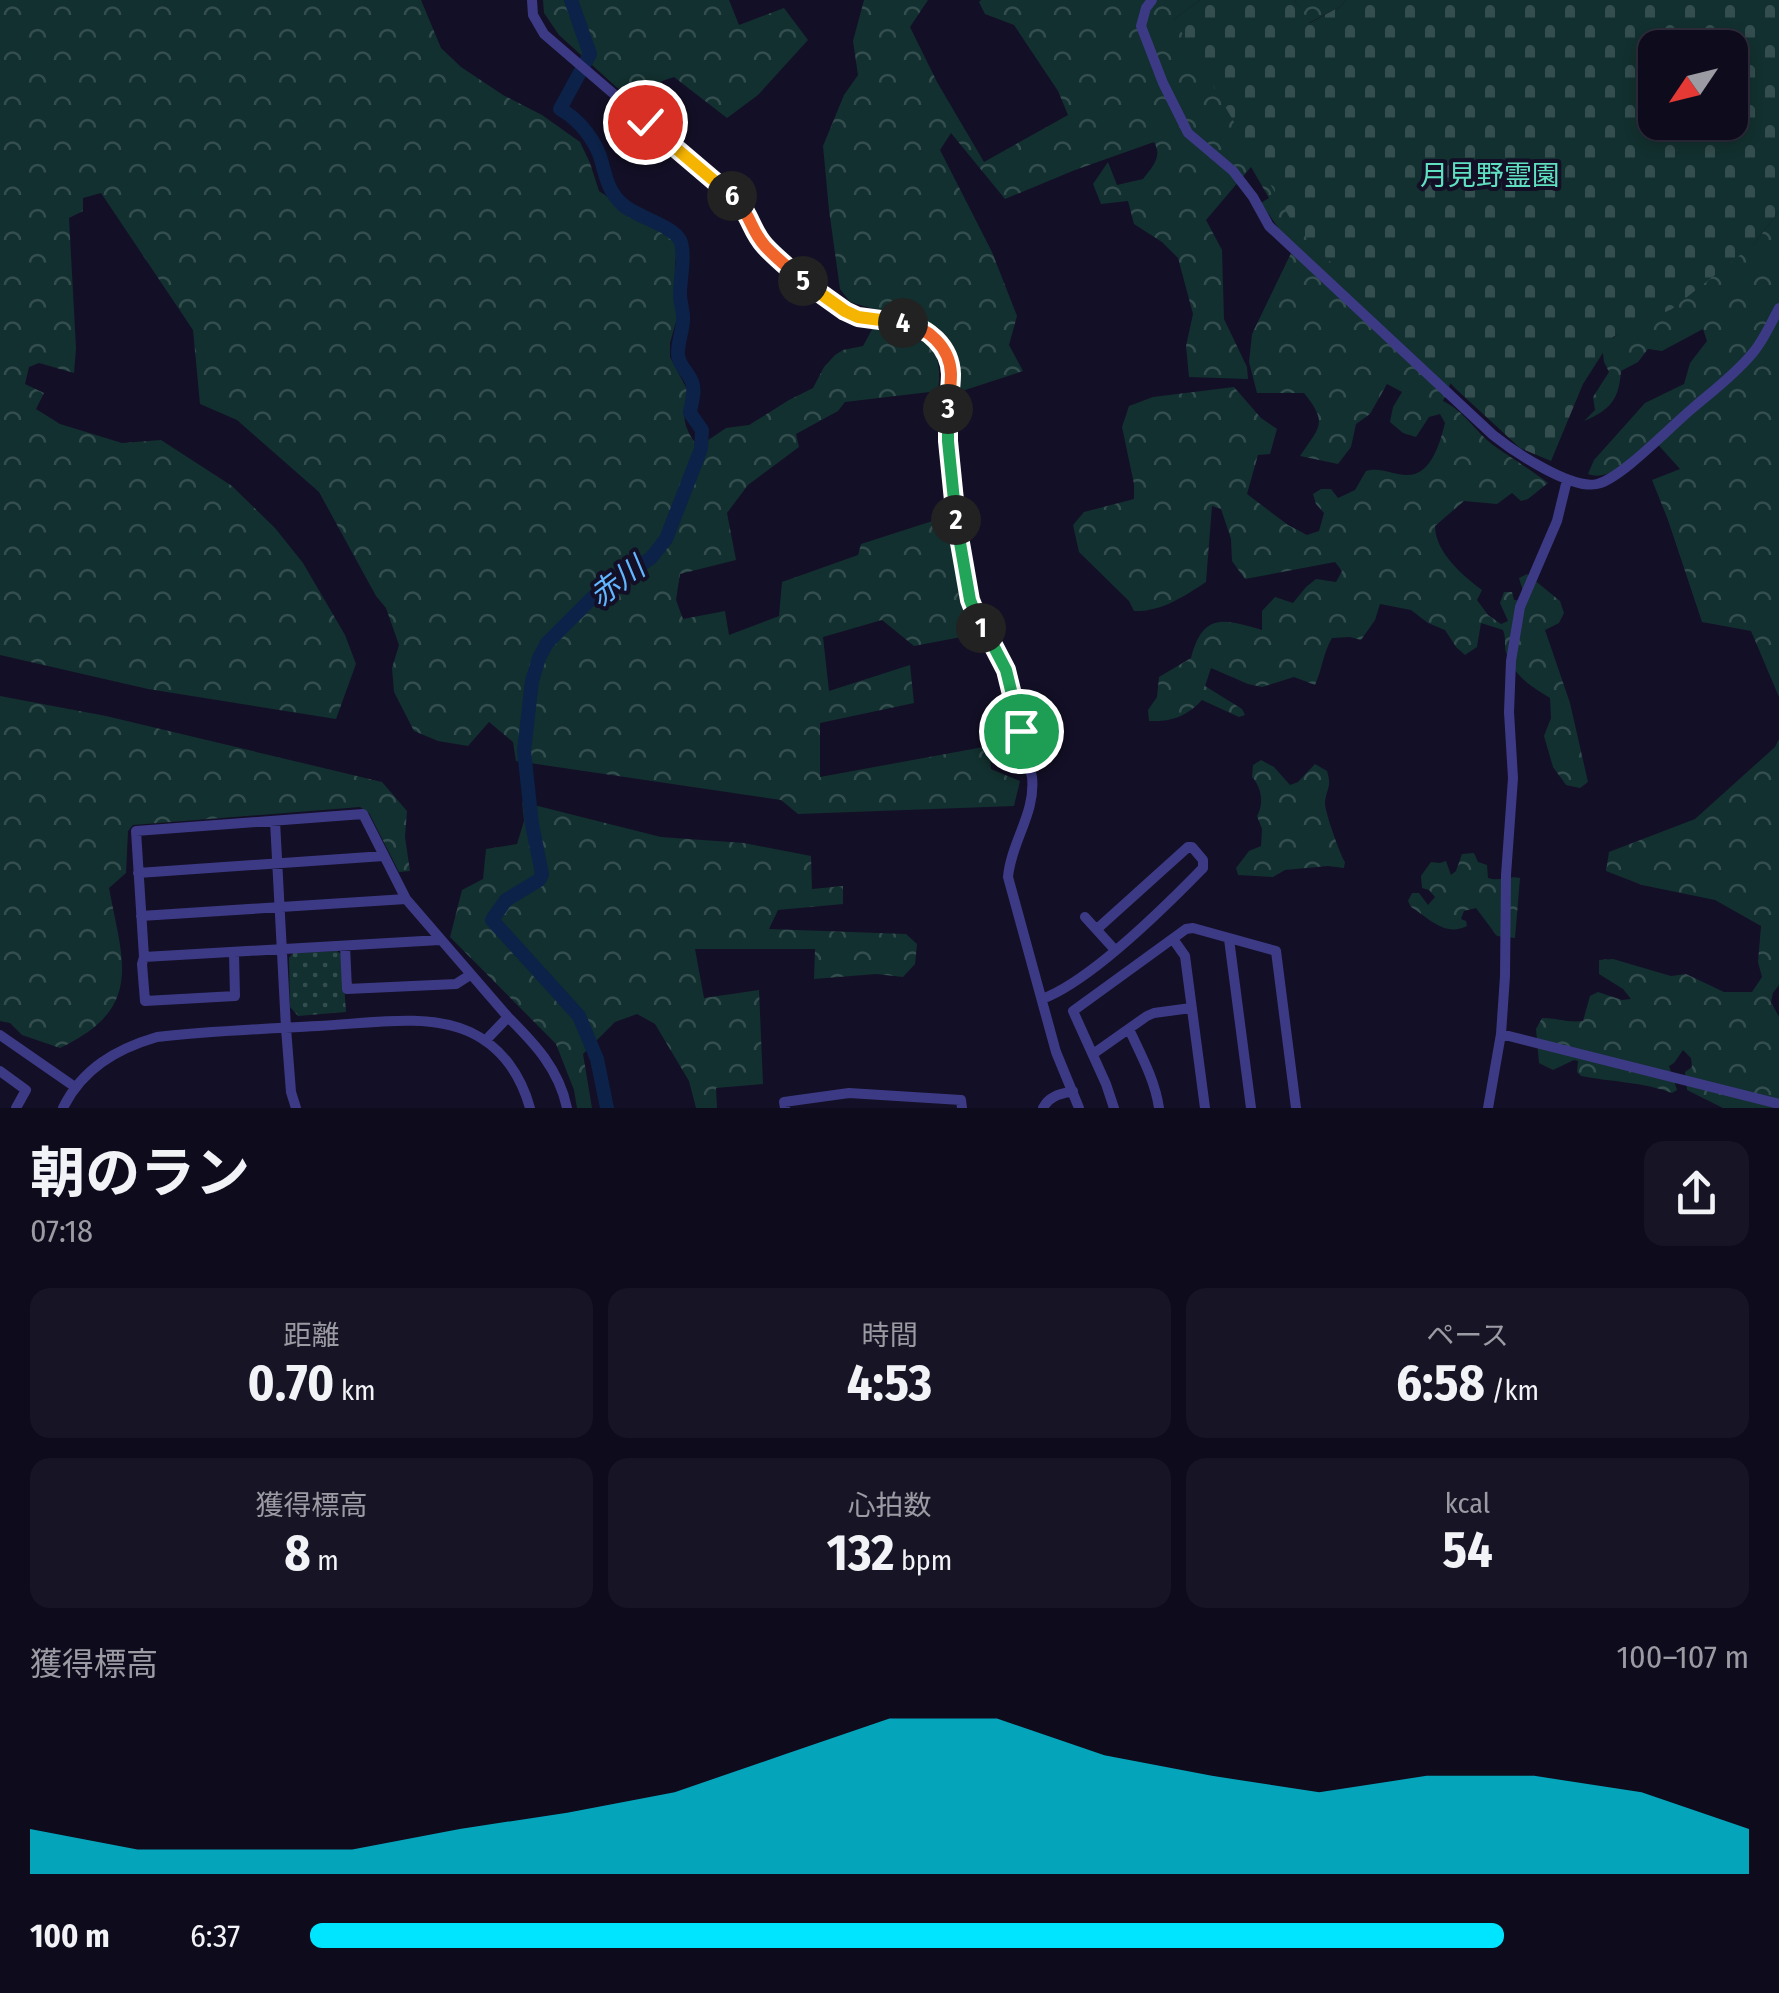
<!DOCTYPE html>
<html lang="ja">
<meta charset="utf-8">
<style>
:root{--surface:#0e0b1c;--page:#171425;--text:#f1f3f6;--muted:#9b9ba3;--line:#2e2b3b;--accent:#00e5ff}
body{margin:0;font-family:"Fira Sans Condensed","Noto Sans JP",sans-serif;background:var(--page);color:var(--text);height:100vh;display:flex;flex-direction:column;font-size:38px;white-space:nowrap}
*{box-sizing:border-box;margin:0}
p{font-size:32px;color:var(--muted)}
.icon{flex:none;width:55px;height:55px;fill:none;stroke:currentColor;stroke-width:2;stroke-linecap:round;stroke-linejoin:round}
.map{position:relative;height:1108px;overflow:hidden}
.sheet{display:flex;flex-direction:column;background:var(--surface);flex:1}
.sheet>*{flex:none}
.needle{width:65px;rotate:235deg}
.fabs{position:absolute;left:1638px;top:30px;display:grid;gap:20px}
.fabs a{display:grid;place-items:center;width:110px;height:110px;border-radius:20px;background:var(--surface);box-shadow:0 5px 15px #0003,0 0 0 2px var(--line);font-size:50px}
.pin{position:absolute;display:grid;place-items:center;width:85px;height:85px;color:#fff;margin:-42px;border:5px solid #fff;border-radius:50%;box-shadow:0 2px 10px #0007}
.km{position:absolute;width:50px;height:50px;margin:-25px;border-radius:50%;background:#222;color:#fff;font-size:28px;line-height:50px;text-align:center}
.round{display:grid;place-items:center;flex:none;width:105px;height:105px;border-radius:20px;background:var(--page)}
.headline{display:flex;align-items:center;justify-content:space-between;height:170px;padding:0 30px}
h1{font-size:55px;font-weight:700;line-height:75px}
.figures{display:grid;grid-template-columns:repeat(3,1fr);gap:15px;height:170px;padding:10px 30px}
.figures div{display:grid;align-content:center;border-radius:20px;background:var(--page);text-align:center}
.figures b{font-size:50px;font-weight:700}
.figures small{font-size:28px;font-weight:400}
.figures p{font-size:28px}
.chart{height:280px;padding:20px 30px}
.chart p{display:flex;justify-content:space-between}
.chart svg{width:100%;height:180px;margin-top:10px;fill:var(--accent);opacity:.7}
ul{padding:0 30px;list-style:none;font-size:32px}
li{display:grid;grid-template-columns:160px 120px 1fr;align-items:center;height:75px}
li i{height:25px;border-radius:12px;background:var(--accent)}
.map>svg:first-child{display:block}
</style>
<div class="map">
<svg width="1779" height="1108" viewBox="0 0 1779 1108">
<defs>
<pattern id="forest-crowns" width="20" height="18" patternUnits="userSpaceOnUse" patternTransform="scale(2.5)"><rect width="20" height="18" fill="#12302f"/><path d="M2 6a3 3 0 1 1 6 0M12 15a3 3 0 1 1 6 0" fill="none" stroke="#344d4e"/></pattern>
<pattern id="cemetery-stones" width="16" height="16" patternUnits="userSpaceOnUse" patternTransform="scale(2.5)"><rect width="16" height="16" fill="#12302f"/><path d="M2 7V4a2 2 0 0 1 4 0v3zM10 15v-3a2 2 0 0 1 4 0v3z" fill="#344d4e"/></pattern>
<pattern id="park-dots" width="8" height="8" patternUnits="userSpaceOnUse" patternTransform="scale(2.5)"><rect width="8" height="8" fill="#12302f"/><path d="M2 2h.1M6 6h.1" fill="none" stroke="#344d4e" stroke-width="1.8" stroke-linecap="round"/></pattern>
</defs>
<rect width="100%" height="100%" fill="#130f26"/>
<path fill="url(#forest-crowns)" d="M0,0h421l20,48 20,19 42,28 39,20 38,27 10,21 9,28 39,27 31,14 5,5 4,8 -3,18 4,48 -9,32v14l19,36c-9,21 -5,36 9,54l28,-19 23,-3 40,-25 24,-12 11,-21 11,-12 8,-5 20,-4 12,-22c44,11 70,13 63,67l-93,11 -7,9 -42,23 3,13 -51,38 -21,28 9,47 -56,14 -4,26 7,19 42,-8 4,24 50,-19 3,-34 76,-27 3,-11 84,-27 17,75 15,42 -63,12 -32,-26 -59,17 6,54 81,-26 4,38 -94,20v54l169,-31 2,23 29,12 -6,25 -216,8 -17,-14 -265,-39 -3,-19 -24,-20 -21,24 -30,-5 -24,-10 -20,-39 -2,-24 7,-23 -13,-37 -10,-12 -57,-104 -82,-72 -37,-16 -7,-74 -92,-137 -18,5v13l-14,7 7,130 -2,25 -35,-10 -10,4 -4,17 19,9 -8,16 24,15 62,19 39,-3 71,46 43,42 28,35 42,72 11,29 -20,55 -188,-30 -148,-34z
M543,0h186l10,25 45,-17 24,32 -50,55 -31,23 -53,-41 -12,4 -28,22 -75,-68 -15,-22z
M864,0h64l-18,27 27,55 47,80 84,-47 -10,-24 -44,-66 -29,-11 -6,-12 2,-2h219l-26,19 280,356 -11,26c21,10 32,30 50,44 18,13 37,24 55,38l-20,16 -7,2 -9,-8 -15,11 -33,-3 -29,25c0,26 28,50 47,64l-5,10 11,15 13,9 7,-3 -8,-18 4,-11h8l2,8 12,1 -7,-23 8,-4 33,27 4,12 -5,10 -14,7 25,73 18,79 -8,6 -14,-3 -13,-18 -9,-31 7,-18 -1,-20c-18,-11 -36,-22 -43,-43 -4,-8 0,-15 -4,-25l-22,-7 -4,24 -12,8 -9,-8 -11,-17 -17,-7 -17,-13 -31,-6 -5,16 -14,20 -11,-3 -18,1c-9,15 -10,32 -17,47l-21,-8 -32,10 -14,-3 -37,-16 -6,18 37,23 3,6 -6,2 -37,-17c-16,17 -31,22 -53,21l-1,-11 9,-13 2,-20 32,-19c12,-46 33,-39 71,-28v-19l13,-14 18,6 13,-16 10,-8 20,3 6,-11 -7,-9 -90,17 -13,-18 -1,-22 -10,-30 -9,-3 -6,76c-23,15 -45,30 -72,29l-5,-10 -50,-49 -6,-27 11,-13 50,-13v-15l-12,-57 7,-21 24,-9 81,-10 27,31 16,11 -7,25 -12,1 -11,39 41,31 19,10 12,-4 5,-18 -8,-9 -3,-10 8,-5h10l7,9 17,-8 11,-19c15,-4 24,3 39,4 26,2 35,-32 40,-52l-5,-9 -11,3 -13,20 -13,-4 -13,-11 3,-15 9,-15 -15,-8 -17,30 -14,10 -5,23 -13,17 -38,-8c19,-29 29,-32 4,-63h-47l-8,-31 3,-28 41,-85 -32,-46 8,-5 -18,-31 -45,53 16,30 2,69 23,48 1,12 -59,-2 -3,-31 7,-32 -15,-56 -16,-16 -28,-18 -6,-23 -27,3 -8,-20 15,-22 9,23 26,-6c9,-12 20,-22 11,-37l-79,28 -70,29 -54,-66 -11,17 52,102 25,64 -8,29 14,26 -64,21 -6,-37 -14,-27 -89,-26 -10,-13 -11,-79 -6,-64 21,-51 14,-20 -5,-34z
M1295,0h51l-5,6 -32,17z
M1779,211v486l-28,-66 -49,-9 -34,-102 -16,-40 28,-11 -27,-30c-18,14 -40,44 -65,35l6,-14 51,-57 39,-19 6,-21 17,-22 -4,-12 -41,22 -14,-2 -10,13 -17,9c-2,29 -11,39 -37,50l11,-11 -2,-13 16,-25 -5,-10 -2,-17 152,-101z
M0,696l106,20 276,66 25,29 -2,26 5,34 -11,1 -30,-59 -9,-6 -227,18 -5,6 -2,42 -17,15c14,75 35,120 -49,160l-38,-13 -12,-12 -10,-2z
M1779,739v246l-6,8 -2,9 8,15v91h-56l-36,-18 -2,-18 7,-5 -1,-9 -8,-8 -9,13 -5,3 8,24 -5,3c-29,-11 -60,-11 -91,-17l-4,-4 1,-11 -4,-1 -21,10 -14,-7 -3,-34 6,-11c15,0 26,5 41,3l7,-25 8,-4 24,8 9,-1 -8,-10 -24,-15v-14l14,-1 58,17 15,-2 38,18h28l10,-15 -4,-15 3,-36 -46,-26 -73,-15 -36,-14 3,-19 86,-33 80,-72z
M1261,760l13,7 16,18 8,-3 17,-18 12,7c5,16 0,16 -2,31 -1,8 16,55 20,60l-1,6 -16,-2 -43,4 -12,7 -35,-2 -2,-7 13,-17 12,-5 1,-17 -5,-13c7,-12 5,-28 -5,-39l1,-12z
M522,802l139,35 83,6 67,13 1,33 31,-3v18l-65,6 -9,19 137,5 11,10 -2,20 -12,13 -27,-3 -62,5 1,-30h-120l9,49 55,-8 4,94 -47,4 1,20h-21l-7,-27 -34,-57 -18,-10 -22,8 -32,32 9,54h-15l-3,-18 -18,-46 -106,-107 12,-47 21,-11 3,-30 31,-5 7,-23z
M1474,853l4,9 9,3 1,13c11,4 21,-3 32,0l-5,60 -18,-2 -21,-28 -12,3 -3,8 5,2 1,5c-22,11 -37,-7 -56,-19l-3,-6 4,-8h7l9,12 7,-8 -6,-7 -7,-2 -1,-12 10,-14 9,1 6,-2 5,14 5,-4 6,-17z"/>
<path fill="url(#cemetery-stones)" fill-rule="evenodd" d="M1200,0h95l15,23 31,-17 5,-6h433v211l-25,33 -82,65 -59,28 -30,47 -32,77 -31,-13 -63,-58 -163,-165 -120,-206zM1655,48h75v74h-75z"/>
<path fill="url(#park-dots)" d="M337,951l5,4 4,57 -48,4 -8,-9 -1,-49 4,-5z"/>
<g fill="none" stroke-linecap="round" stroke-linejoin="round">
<path stroke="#0c2248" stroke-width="14" d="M571,0l19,54 -30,55c19,10 37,33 42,54 4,15 7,29 20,41 14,13 50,21 58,36 6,13 0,39 0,54 0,8 3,15 3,23 1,12 -6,25 -5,38 1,11 11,18 14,27 4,11 -1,20 -2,31l12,17 -1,19 -35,90 -15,19 -57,38 -47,47 -8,15 -7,23 -8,70 8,73 10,50 -3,6 -33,20 -14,20 87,96 18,43 10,49"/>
<path stroke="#3d3a85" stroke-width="10" d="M532,0l1,15 11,19 200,172 12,28 9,13 39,35 41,29 13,6 58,8 21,16 12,20 2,11 -3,57 5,74 17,98 10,25 14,21 12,24 26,106c4,36 -21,65 -24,100l48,175 23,56
M1152,0l-6,8 -5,18 22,57 25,50 45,38 20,26 16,29 224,209c20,16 78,55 104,49 24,-5 75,-59 97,-77 20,-17 40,-32 57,-52 12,-13 20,-32 28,-47
M275,821l11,207 5,64 5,16
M138,873l246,-17
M141,916l265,-17
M1085,917l30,33
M1173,939l12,17 20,152
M1229,939l22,169
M440,940l-296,17 -8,-126 227,-17 43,85 102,118 -23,24
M345,946l2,43 109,-5 14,-9
M144,957l-2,7 3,37 90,-5 -1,-43
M1042,999c49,-18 123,-92 161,-131v-8l-11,-13h-4l-91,82
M508,1017c27,27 51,52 59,91
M1129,1029c12,26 26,51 30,79
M1501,1034l278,70
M0,1035l75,52
M1093,1054l54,-38 7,-3 37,-5
M0,1071l26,19 -10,18
M63,1108c19,-39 53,-59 94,-71 53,-6 108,-8 161,-11 47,-2 109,-14 152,6 32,15 51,44 60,76
M785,1108l-1,-6 65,-9 112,7 1,8
M1043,1108c6,-12 17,-14 30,-17
M1114,1108l-8,-24 -33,-73 113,-82 7,-1 83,23 20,157
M1488,1108l13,-74 4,-58 1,-101 7,-97 -4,-66 2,-51 9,-54 37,-86 10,-41"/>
</g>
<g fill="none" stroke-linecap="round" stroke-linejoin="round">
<g stroke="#fff" stroke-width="20">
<path id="split-1" d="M981,628l13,19 12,23 15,61"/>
</g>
<g stroke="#fff" stroke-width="20">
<path id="split-2" d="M956,520l14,80 11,28"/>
</g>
<g stroke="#fff" stroke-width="20">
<path id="split-3" d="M948,409v32l8,79"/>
</g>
<g stroke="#fff" stroke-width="20">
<path id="split-4" d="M903,323c25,4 47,24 48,51 0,12 -2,23 -3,35"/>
</g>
<g stroke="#fff" stroke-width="20">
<path id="split-5" d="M803,281l42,30 13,6 45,6"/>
</g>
<g stroke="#fff" stroke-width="20">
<path id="split-6" d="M732,196c19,17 18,34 33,50 11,12 25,23 38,35"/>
</g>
<g stroke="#fff" stroke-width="20">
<path id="split-7" d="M645,122l87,74"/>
</g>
<use href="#split-1" stroke="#22a559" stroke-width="12"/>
<use href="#split-2" stroke="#22a559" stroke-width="12"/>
<use href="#split-3" stroke="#22a559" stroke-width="12"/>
<use href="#split-4" stroke="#f0652b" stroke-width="12"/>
<use href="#split-5" stroke="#f5b400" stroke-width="12"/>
<use href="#split-6" stroke="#f0652b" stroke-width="12"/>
<use href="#split-7" stroke="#f5b400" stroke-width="12"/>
</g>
<g text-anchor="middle" stroke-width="8" stroke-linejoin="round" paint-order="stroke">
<g font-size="28" fill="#5fe0c0" stroke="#130f26">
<text x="1490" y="185">月見野霊園</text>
</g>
<g font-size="30" font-style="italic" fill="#62b6ff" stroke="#130f26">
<text transform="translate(617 582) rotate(-37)" y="10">赤川</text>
</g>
</g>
</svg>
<div class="fabs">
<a><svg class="needle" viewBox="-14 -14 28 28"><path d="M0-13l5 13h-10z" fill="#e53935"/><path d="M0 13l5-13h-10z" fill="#9b9ba3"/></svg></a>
</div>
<div class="pin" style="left:1021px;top:731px;background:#1e9e55"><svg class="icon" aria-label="arrive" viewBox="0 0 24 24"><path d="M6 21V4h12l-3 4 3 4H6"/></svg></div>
<div class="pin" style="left:645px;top:122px;background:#d93025"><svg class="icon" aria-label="check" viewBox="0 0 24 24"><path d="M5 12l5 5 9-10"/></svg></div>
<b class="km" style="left:981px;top:628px">1</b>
<b class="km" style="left:956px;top:520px">2</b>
<b class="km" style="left:948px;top:409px">3</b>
<b class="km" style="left:903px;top:323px">4</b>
<b class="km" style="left:803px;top:281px">5</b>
<b class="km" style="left:732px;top:196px">6</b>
</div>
<section class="sheet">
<div class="headline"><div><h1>朝のラン</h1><p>07:18</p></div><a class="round"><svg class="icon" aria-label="share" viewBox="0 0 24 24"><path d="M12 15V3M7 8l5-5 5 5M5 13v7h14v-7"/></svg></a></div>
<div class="figures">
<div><p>距離</p><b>0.70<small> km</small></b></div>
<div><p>時間</p><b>4:53</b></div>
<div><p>ペース</p><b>6:58<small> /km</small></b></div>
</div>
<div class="figures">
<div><p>獲得標高</p><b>8<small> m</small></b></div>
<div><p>心拍数</p><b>132<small> bpm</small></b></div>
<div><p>kcal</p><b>54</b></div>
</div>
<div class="chart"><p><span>獲得標高</span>100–107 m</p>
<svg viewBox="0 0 160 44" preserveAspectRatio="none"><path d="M0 44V33L10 38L20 38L30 38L40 33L50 29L60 24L70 15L80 6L90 6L100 15L110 20L120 24L130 20L140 20L150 24L160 33V44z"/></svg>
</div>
<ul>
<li><b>100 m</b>6:37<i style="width:83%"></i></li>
</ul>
</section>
